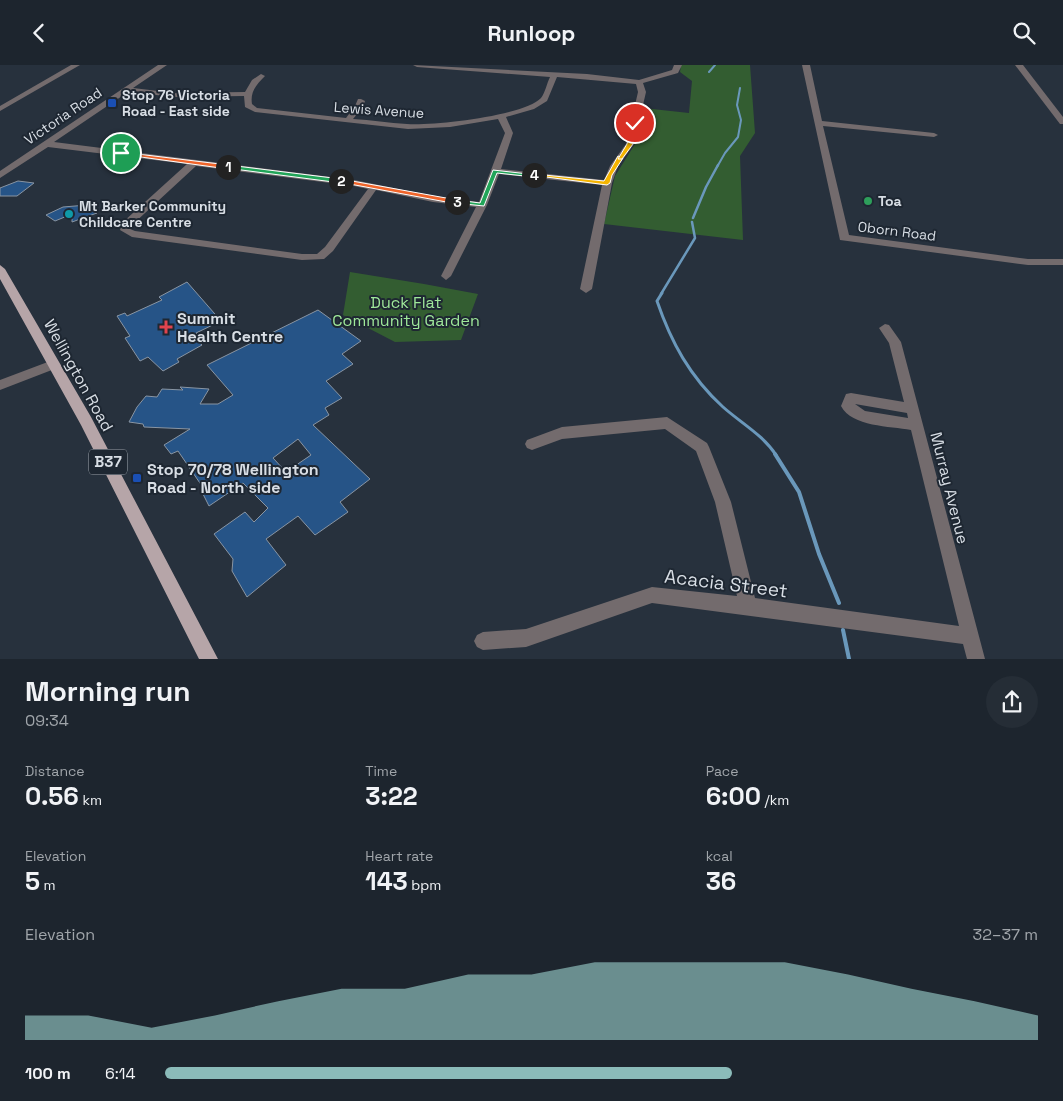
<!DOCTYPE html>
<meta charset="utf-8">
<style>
:root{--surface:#1d252e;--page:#252d36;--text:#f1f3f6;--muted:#a0a5aa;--accent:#8bbbb9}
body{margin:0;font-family:"Space Grotesk",sans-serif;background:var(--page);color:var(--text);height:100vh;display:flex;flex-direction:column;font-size:19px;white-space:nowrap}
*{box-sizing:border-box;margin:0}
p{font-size:16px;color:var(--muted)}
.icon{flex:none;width:28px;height:28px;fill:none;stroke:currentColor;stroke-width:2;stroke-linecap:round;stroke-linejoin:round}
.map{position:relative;height:594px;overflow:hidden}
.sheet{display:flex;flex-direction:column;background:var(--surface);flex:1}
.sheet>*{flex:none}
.pin{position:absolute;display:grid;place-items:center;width:42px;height:42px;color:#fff;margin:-21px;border:2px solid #fff;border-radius:50%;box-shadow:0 1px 5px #0007}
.km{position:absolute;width:25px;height:25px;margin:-12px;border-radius:50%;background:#222;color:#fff;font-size:14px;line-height:25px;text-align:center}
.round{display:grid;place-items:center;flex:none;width:52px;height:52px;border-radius:26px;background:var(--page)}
.overview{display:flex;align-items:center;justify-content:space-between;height:85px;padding:0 25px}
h1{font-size:28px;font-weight:600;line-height:38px}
.stats{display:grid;grid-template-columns:repeat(3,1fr);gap:8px;height:85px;padding:5px 25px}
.stats div{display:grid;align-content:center}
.stats b{font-size:25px;font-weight:600}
.stats small{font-size:14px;font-weight:400}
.stats p{font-size:14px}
.chart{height:140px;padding:10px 25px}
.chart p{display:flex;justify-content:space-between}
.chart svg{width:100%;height:90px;margin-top:5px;fill:var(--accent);opacity:.7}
ul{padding:0 25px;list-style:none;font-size:16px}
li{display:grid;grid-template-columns:80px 60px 1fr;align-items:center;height:38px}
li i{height:12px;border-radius:6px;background:var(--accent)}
header{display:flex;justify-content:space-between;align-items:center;height:65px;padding:0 25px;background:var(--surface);font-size:22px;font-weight:600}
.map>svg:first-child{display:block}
</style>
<header><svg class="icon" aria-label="back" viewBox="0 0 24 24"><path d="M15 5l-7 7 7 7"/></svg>Runloop<svg class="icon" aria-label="search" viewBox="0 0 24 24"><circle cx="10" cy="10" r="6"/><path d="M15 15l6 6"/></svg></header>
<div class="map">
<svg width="1063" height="594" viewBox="0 0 1063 594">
<rect width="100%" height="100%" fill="#27313d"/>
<path fill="#335d31" d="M681,0h69l5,68 -15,23 3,84 -139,-16 11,-48 20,-32 8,-36 46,5 3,-32 -12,-9z
M350,207l74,12 54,10 -17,46 -66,2 -52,-27z"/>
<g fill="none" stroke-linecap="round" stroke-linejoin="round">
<path stroke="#6a98bb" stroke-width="2" d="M709,7l6,-7
M717,102l8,-14 13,-16 3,-17 -4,-15 3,-17"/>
<path stroke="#6a98bb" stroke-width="2.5" d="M693,153l13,-31 12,-22
M661,229l34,-56 -3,-16"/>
<path stroke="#6a98bb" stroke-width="3" d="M662,228l-5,8c14,41 33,76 66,106 18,16 40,28 53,48"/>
<path stroke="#6a98bb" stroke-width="4" d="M775,389l24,38 20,62 20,49
M843,565l6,29"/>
</g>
<path fill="#265487" stroke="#8995a3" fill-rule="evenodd" d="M18,116l16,2 -17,13h-17v-8z
M87,140l-3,3 13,5 -25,9v-8l-17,7 -9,-6 17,-8z
M187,217l34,39 -25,12 2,2 -4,3 8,7 -25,14 2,3 -16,9 -15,-14 -8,4 -15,-23 5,-2 -13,-20 8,-3 2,3 35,-16 -3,-3z
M318,245l43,31 -19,13 11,10 -27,17 16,17 -17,10 4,7 -16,10 57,54 -30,23 8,10 -33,23 -17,-19 -32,23 20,26 -39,32 -15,-26 1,-12 -19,-25 31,-22 9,10 14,-14 -25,-25 -34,23 -6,-12 1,-5 -26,-38 -7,3 -7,-9 26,-16 -46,-2 -1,-3 -14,-2 8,-15 9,-11 11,1 5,-8 21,1 -3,-3 29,2 -9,15h18l15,-9 -26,-30zM298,374l13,16 -25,17 -13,-14z"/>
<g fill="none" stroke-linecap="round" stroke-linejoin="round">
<path fill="#736b6d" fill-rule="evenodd" d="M71,0h9l-80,46v-5z
M158,0h9l-34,23 42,5 70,-1 7,-12 9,-6 4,2c-9,9 -15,16 -13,28l5,4 89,10 9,-12 3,-7h3l4,2 -2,6 -10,12c18,1 36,4 54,5 25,2 117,-8 134,-26 4,-5 6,-15 9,-21l-133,-10 -4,-2 174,9 52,6 33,-10 2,-5h8l-4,8 -35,10 3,9 -12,52 -16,22 -6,17 -20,106 -6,4 -6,-4 22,-104 -103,-11 -12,31 -36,71 -5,4 -5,-4 35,-69 -43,-5 -57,-12 -43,61 -9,8 -22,1 -170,-23 -12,-7 3,-8 64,-58 -139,-17 -48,31v-7zM557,12l79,7 2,8 -12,52 -16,22 -6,14 -103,-11 12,-36 -7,-16 28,-8 13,-8zM128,27l47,5 69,-1 1,11 10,5 153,17 42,-2 48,-8 7,14 -26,69 -46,-6 -79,-16 -300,-38zM196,101l158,20 14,3 -43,58 -8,7h-15l-167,-23 -5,-2 2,-4z
M802,0h8l12,56 112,12 4,2 -4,2 -111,-11 26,109 179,24h35v6h-35l-188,-25z
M1015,0h8l40,52v7h-3z
M885,259l4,1 12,17 84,317h-18l-4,-15 -311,-41 -126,44 -43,3 -6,-3 -3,-6 3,-6 6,-3 43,-3 126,-42 85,9 -22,-94 -19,-51 -31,-22 -103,10 -30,11 -5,-2 -2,-4 2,-4 35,-13 105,-10 40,26 2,4 22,55 24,96 204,28 -48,-196c-21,-4 -59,-3 -70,-24l5,-12 5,-1 53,9 -15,-59 -10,-15zM855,339l52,9 1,5 -43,-7z
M53,295l4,2 2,3 -2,3 -57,22v-10z"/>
<path fill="#b6a5a8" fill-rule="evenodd" d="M0,200l5,4 86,148 127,242h-19l-118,-234 -81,-146z"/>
</g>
<path fill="#f0652b" stroke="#fff" d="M121,87l107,13 3,2 -3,2 -109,-15z"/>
<path fill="#22a559" stroke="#fff" d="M228,100l113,14 3,2 -3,2 -115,-15z"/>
<path fill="#f0652b" stroke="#fff" d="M341,114l116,21 4,2 -4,2 -118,-22z"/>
<path fill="#22a559" stroke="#fff" d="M493,105l44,5 -3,2 -37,-4 -13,33 -29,-3 2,-3 23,3z"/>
<path fill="#f5b400" stroke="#fff" d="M618,91l5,2 -11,17 -2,8 -3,2 -76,-10 3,-1 70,7z"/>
<path fill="#f5b400" stroke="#fff" d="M635,56l3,2 -5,21 -11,15h-4l9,-15 6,-21z"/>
<g fill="#1a4fb4" stroke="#1e2732" stroke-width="2">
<rect x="107" y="33" width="10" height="10" rx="2.5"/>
<rect x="132" y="408" width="10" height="10" rx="2.5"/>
</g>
<circle fill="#2e9e5b" stroke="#1e2732" stroke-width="2" cx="868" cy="136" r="5"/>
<circle fill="#0f9aa8" stroke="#1e2732" stroke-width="2" cx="69" cy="149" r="5"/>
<path fill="#e0444e" stroke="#1e2732" stroke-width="2" d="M163.5 254.5h5v5h5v5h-5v5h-5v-5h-5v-5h5z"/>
<g text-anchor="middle" stroke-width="4" stroke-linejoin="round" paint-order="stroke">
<g font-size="14" font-weight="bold" fill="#d8dee5" stroke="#1e2732" text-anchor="start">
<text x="122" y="35">Stop 76 Victoria<tspan x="122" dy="16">Road - East side</tspan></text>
<text x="878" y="141">Toa</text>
<text x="79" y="146">Mt Barker Community<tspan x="79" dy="16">Childcare Centre</tspan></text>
</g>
<g font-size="14" fill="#d8dee5" stroke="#1e2732">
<text transform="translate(379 45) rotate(4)" y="5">Lewis Avenue</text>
<text transform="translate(63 51) rotate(-34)" y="5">Victoria Road</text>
<text transform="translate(897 166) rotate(7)" y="5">Oborn Road</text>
</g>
<rect fill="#1e2732" stroke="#a0a7af" stroke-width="1" x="89" y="384.5" width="38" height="25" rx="4"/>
<g font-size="15" font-weight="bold" fill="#d8dee5">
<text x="108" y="402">B37</text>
</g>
<g font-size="16" fill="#9fe89a" stroke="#1e2732">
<text x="406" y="243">Duck Flat<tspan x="406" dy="18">Community Garden</tspan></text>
</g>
<g font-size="16" font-weight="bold" fill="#d8dee5" stroke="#1e2732" text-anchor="start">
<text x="177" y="259">Summit<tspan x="177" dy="18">Health Centre</tspan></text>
<text x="147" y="410">Stop 70/78 Wellington<tspan x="147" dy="18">Road - North side</tspan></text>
</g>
<g font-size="16" fill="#d8dee5" stroke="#1e2732">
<text transform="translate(79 310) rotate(61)" y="6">Wellington Road</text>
<text transform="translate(950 423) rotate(76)" y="6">Murray Avenue</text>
</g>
<g font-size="19" fill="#d8dee5" stroke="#1e2732">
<text transform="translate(726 518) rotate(7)" y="7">Acacia Street</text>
</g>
</g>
</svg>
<div class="pin" style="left:121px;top:88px;background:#1e9e55"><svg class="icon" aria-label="arrive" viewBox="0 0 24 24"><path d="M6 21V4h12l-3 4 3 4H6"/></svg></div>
<div class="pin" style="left:635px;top:58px;background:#d93025"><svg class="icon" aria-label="check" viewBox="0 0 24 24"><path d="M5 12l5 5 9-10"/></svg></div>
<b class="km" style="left:228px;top:102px">1</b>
<b class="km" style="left:341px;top:116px">2</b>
<b class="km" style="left:457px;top:137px">3</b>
<b class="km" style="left:534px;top:110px">4</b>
</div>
<section class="sheet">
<div class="overview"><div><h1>Morning run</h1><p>09:34</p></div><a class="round"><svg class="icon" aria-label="share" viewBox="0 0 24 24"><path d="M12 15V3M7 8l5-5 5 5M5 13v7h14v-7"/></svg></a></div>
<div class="stats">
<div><p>Distance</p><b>0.56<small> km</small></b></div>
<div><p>Time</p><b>3:22</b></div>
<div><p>Pace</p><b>6:00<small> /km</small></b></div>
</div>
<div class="stats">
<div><p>Elevation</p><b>5<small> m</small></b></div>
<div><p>Heart rate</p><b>143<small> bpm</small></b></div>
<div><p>kcal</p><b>36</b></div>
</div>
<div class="chart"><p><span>Elevation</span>32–37 m</p>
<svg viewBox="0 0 160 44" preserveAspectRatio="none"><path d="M0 44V32L10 32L20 38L30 32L40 25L50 19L60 19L70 12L80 12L90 6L100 6L110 6L120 6L130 12L140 19L150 25L160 32V44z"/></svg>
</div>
<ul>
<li><b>100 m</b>6:14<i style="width:65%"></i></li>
</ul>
</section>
